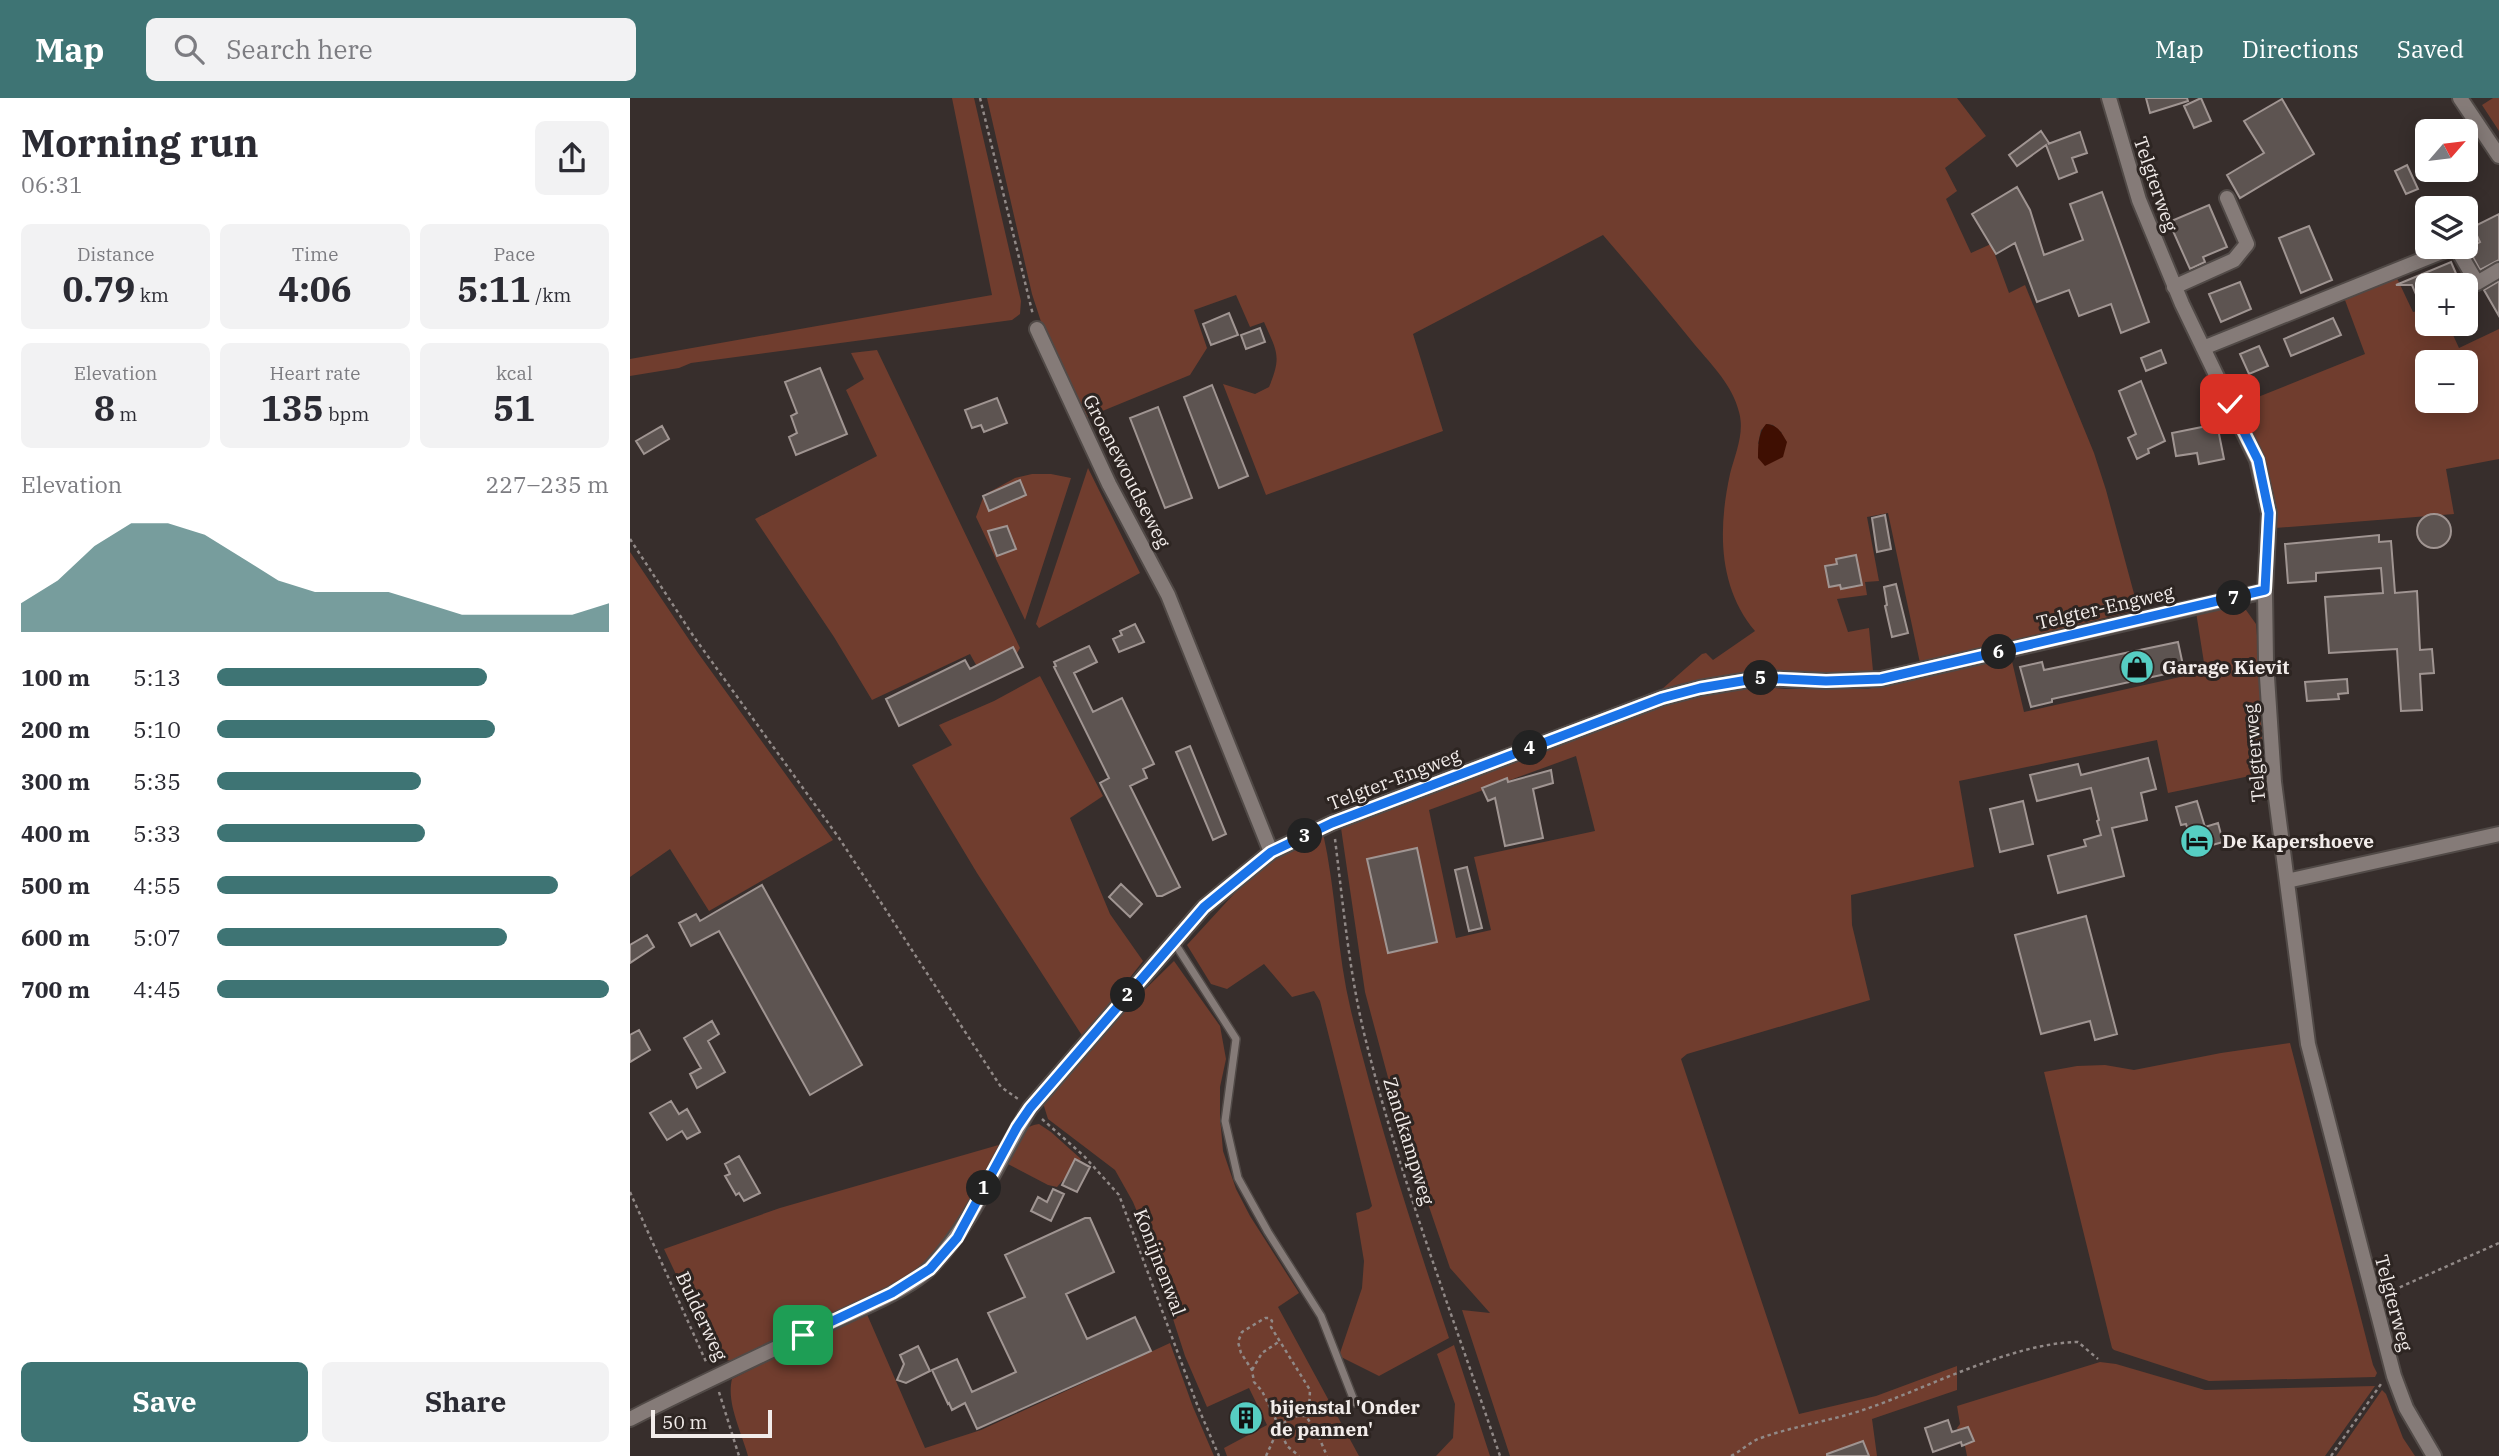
<!DOCTYPE html>
<meta charset="utf-8">
<style>
:root{--surface:#fff;--page:#f2f2f3;--text:#2b2b33;--muted:#7c7c81;--accent:#3e7474}
body{margin:0;font-family:"IBM Plex Serif",serif;background:var(--page);color:var(--text);height:100vh;display:flex;flex-direction:column;font-size:26px;white-space:nowrap}
*{box-sizing:border-box;margin:0}
p{font-size:23px;color:var(--muted)}
.icon{flex:none;width:38px;height:38px;fill:none;stroke:currentColor;stroke-width:2;stroke-linecap:round;stroke-linejoin:round}
.map{position:relative;flex:1;overflow:hidden}
.drawer{display:flex;flex-direction:column;background:var(--surface);width:630px}
.drawer>*{flex:none}
.needle{width:46px;rotate:62deg}
.tools{position:absolute;left:1785px;top:21px;display:grid;gap:14px}
.tools a{display:grid;place-items:center;width:63px;height:63px;border-radius:10px;background:var(--surface);box-shadow:0 4px 18px #0003;font-size:35px}
.scale{position:absolute;left:21px;bottom:18px;width:121px;box-sizing:border-box;padding-left:7px;border:4px solid #f2ecea;border-top:0;font-size:19px;line-height:24px;white-space:nowrap;color:#f2ecea;-webkit-text-stroke:5px #2d2522;paint-order:stroke}
.pin{position:absolute;display:grid;place-items:center;width:60px;height:60px;color:#fff;margin:-30px;border-radius:14px;box-shadow:0 4px 10px #0006}
.km{position:absolute;width:35px;height:35px;margin:-18px;border-radius:50%;background:#222;color:#fff;font-size:19px;line-height:35px;text-align:center}
.round{display:grid;place-items:center;flex:none;width:74px;height:74px;border-radius:10px;background:var(--page)}
.overview{display:flex;align-items:center;justify-content:space-between;height:119px;padding:0 21px}
h1{font-size:38px;font-weight:700;line-height:52px}
.stats{display:grid;grid-template-columns:repeat(3,1fr);gap:10px;height:119px;padding:7px 21px}
.stats div{display:grid;align-content:center;border-radius:10px;background:var(--page);text-align:center}
.stats b{font-size:35px;font-weight:700}
.stats small{font-size:19px;font-weight:400}
.stats p{font-size:19px}
.chart{height:196px;padding:14px 21px}
.chart p{display:flex;justify-content:space-between}
.chart svg{width:100%;height:126px;margin-top:7px;fill:var(--accent);opacity:.7}
.action{display:flex;gap:14px;margin-top:auto;padding:14px 21px}
.action a{flex:1;height:80px;border-radius:10px;background:var(--accent);color:#fff;font-size:28px;font-weight:700;line-height:80px;text-align:center}
.action a+a{background:var(--page);color:var(--text)}
ul{padding:0 21px;list-style:none;font-size:23px}
li{display:grid;grid-template-columns:112px 84px 1fr;align-items:center;height:52px}
li i{height:18px;border-radius:9px;background:var(--accent)}
header{display:flex;align-items:center;gap:42px;box-sizing:border-box;height:98px;padding:0 35px;background:var(--accent);color:#fff}
header strong{font-size:33px}
nav{display:flex;gap:38px;margin-inline-start:auto;font-size:24px}
.search{width:490px;height:63px;background:var(--page);display:flex;align-items:center;gap:18px;box-sizing:border-box;padding:0 24px;border-radius:10px;color:var(--muted);font-size:26px}
main{display:flex;flex:1;min-height:0}
.map>svg:first-child{display:block}
</style>
<header>
<strong>Map</strong>
<div class="search"><svg class="icon" aria-label="search" viewBox="0 0 24 24"><circle cx="10" cy="10" r="6"/><path d="M15 15l6 6"/></svg>Search here</div>
<nav><a>Map</a><a>Directions</a><a>Saved</a></nav>
</header>
<main>
<section class="drawer">
<div class="overview"><div><h1>Morning run</h1><p>06:31</p></div><a class="round"><svg class="icon" aria-label="share" viewBox="0 0 24 24"><path d="M12 15V3M7 8l5-5 5 5M5 13v7h14v-7"/></svg></a></div>
<div class="stats">
<div><p>Distance</p><b>0.79<small> km</small></b></div>
<div><p>Time</p><b>4:06</b></div>
<div><p>Pace</p><b>5:11<small> /km</small></b></div>
</div>
<div class="stats">
<div><p>Elevation</p><b>8<small> m</small></b></div>
<div><p>Heart rate</p><b>135<small> bpm</small></b></div>
<div><p>kcal</p><b>51</b></div>
</div>
<div class="chart"><p><span>Elevation</span>227–235 m</p>
<svg viewBox="0 0 160 44" preserveAspectRatio="none"><path d="M0 44V34L10 26L20 14L30 6L40 6L50 10L60 18L70 26L80 30L90 30L100 30L110 34L120 38L130 38L140 38L150 38L160 34V44z"/></svg>
</div>
<ul>
<li><b>100 m</b>5:13<i style="width:69%"></i></li>
<li><b>200 m</b>5:10<i style="width:71%"></i></li>
<li><b>300 m</b>5:35<i style="width:52%"></i></li>
<li><b>400 m</b>5:33<i style="width:53%"></i></li>
<li><b>500 m</b>4:55<i style="width:87%"></i></li>
<li><b>600 m</b>5:07<i style="width:74%"></i></li>
<li><b>700 m</b>4:45<i style="width:100%"></i></li>
</ul>
<div class="action"><a>Save</a><a>Share</a></div>
</section>
<div class="map">
<svg width="1869" height="1358" viewBox="0 0 1869 1358">
<rect width="100%" height="100%" fill="#372e2c"/>
<path fill="#703d2e" fill-rule="evenodd" d="M322,0h22l47,203 -1,13 -8,6 -321,43 -12,5 -49,8v-17l362,-64z
M357,0h970l29,38 -41,32 12,23 -11,8 25,54 20,-9 18,49 16,-8 69,168 12,37 30,111 -3,10 -213,52 -32,-150 -21,4 12,64 -14,1 2,13 -30,4 11,33 21,-4 4,43c-16,2 -32,4 -49,4 -55,1 -109,-4 -163,15l41,-36 4,-1 7,7 42,-29c-37,-44 -37,-102 -25,-157 5,-20 15,-41 9,-62 -6,-26 -27,-47 -44,-67 -30,-37 -61,-74 -92,-110l-190,99 30,97 -177,64 -43,-111 32,10 14,-7c13,-31 8,-35 -5,-65l-14,5 -14,-32 -42,15 13,38 -17,27 -107,44 -38,-85 -13,-40zM1137,326l6,1 9,8 -24,11 3,-14z
M1863,0h6v33l-17,-26z
M1765,176l18,38 14,-3v15h21l11,24 40,-19v130l-53,10 8,45 -179,14 -1,-33 -5,-19 -31,-71 127,-51 -23,-62zM1797,264h39v39h-39z
M247,252l143,298 -4,7 -36,17 -10,-18 -98,46 -38,-63 -79,-118 122,-63 -31,-66 18,-11 -13,-26z
M458,370l52,105 -101,55 -3,-4z
M402,376h19l20,4 -46,142 -49,-103 8,-22 31,-17z
M0,454l68,101 135,187 -124,71 -39,-62 -40,28z
M1603,509l13,3 10,14 13,148 -101,21 -11,-53 -198,41 15,86 -123,28 1,30 18,75 -183,54 -6,5 118,355 77,-18 81,-30v24l-85,29 5,37h-367l-48,-146 28,3 -40,-45 -50,-146 -35,-130 -24,-164 14,-9 288,-108 48,-15 64,-10 31,3h82l142,-36 14,59 165,-37 16,-6 -9,-57zM946,658l19,75 -121,26 17,73 -35,8 -27,-128z
M410,578l63,120 -33,22 40,96 33,47 -60,76 -106,-164 -65,-108 40,-20 -13,-20 55,-24z
M693,735c13,58 14,120 28,178 27,111 62,219 98,327l-70,38 -40,-20 23,-68 2,-27 -8,-48 13,-4 3,-3 -52,-205 -6,-10 -22,6 -28,-33 -37,25 -16,-5 -24,-39 56,-61 47,-36z
M544,863l46,65 6,33 -6,28v30l3,34 13,38 14,27 49,77 -21,14 81,149h-132l-3,-8 43,-23 -18,-37 -42,19 -22,-51 -42,-130 -10,-24 -18,-32 -67,-51 -5,-16 80,-92z
M1660,945l83,322 4,8 -2,4 -166,4 -95,-31 -2,-2 -68,-276 33,-6 28,-1 29,5 87,-17z
M409,1026l12,8 30,27 -24,28 -9,-2 -42,-22c9,-17 13,-37 33,-39z
M372,1046l-60,103 -22,22 -32,19 -157,73 -16,-4 -51,-108 116,-41z
M236,1214l59,136 56,-18 189,-87 23,64 21,49h-466c-6,-23 -22,-53 -16,-77z
M824,1247l36,111h-54l17,-18 2,-34 -18,-50z
M1470,1264l16,2 89,26 170,-4 -50,70h-358l-3,-15 -7,-13 3,-4 -3,-18z
M1752,1292l4,4 17,44 12,18h-79z"/>
<path fill="#3f0f02" d="M1136,326c12,1 16,9 21,18l-4,15 -18,9 -7,-8c0,-12 0,-24 8,-34z"/>
<path fill="#5d5451" stroke="#a09592" stroke-width="2" d="M1516,0h41l1,3 -38,12z
M1571,0l10,23 -17,7 -10,-22z
M1652,1l32,55 -74,44 -13,-23 37,-22 -20,-32z
M1411,33l8,12 -1,1 32,-12 7,21 -15,5 5,14 -18,7 -13,-34 -29,21 -8,-11z
M1777,67l11,24 -12,5 -11,-23z
M1387,89l13,23 14,45 39,-15 -13,-36 32,-12 47,130 -28,11 -10,-29 -32,12 -10,-26 -32,12 -22,-59 -19,11 -24,-40z
M1579,107l18,42 -24,10 2,5 -15,7 -21,-47z
M1869,116v46l-19,10 -12,-22 12,-6 -7,-15z
M1679,128l23,54 -31,13 -22,-55z
M1821,164l10,23h-34v35l-15,-35h-16z
M1869,183v35l-15,-26z
M1610,184l11,27 -30,13 -12,-28z
M599,215l9,22 -27,10 -8,-21z
M1703,220l8,17 -50,21 -7,-17z
M630,230l5,14 -19,7 -5,-14z
M1629,248l9,20 -19,8 -9,-20z
M1531,252l5,13 -20,8 -5,-13z
M190,270l27,66 -51,21 -7,-18 8,-4 -6,-17 6,-3 -12,-31z
M1511,283l24,60 -17,8 1,4 -12,6 -9,-21 8,-4 -17,-43z
M582,287l36,91 -29,12 -35,-91z
M367,300l10,25 -23,9 -3,-7 -9,3 -7,-18z
M528,309l34,91 -27,10 -35,-90z
M1587,326l7,35 -25,5 -2,-11 -21,3 -4,-23z
M32,328l7,13 -25,15 -8,-13z
M390,382l6,15 -37,16 -6,-15z
M1787 433a17 17 0 1 1 34 0a17 17 0 1 1-34 0Z
M1255,417l6,34 -14,3 -5,-34z
M377,428l9,23 -19,7 -9,-25z
M1749,437v7l12,-1 4,52 22,-2 3,59 12,-1 2,24 -14,1 2,36 -21,1 -4,-62 -68,4 -4,-56 58,-4 -2,-25 -65,5v8l-28,2 -3,-39z
M1226,457l6,30 -21,4 -1,-4 -11,2 -4,-21 12,-2 -1,-5z
M1266,486l12,49 -16,4 -7,-31 2,-1 -3,-18z
M505,526l9,18 -25,10 -6,-13 9,-4 -2,-4z
M1548,544l6,28 -132,29v3l-21,5 -11,-40 22,-5 2,8z
M459,548l8,16 -23,11 19,39 29,-14 32,66 -11,5 4,9 -17,8 50,101 -18,9h-5l-57,-113 9,-5 -55,-111 2,-1 -2,-4z
M383,549l10,20 -124,59 -13,-27 79,-39 5,9z
M1717,581l1,14 -10,1 1,5 -32,2 -2,-19z
M560,648l36,88 -13,6 -37,-88z
M1518,660l8,31 -15,4 6,27 -35,8 12,48 -66,17 -10,-37 38,-10 -2,-6 17,-5 -4,-14 2,-1 -8,-32 -54,13 -7,-26 48,-11 3,11z
M921,672l2,13 -20,6 10,49 -38,8 -10,-48 -7,3 -6,-13 25,-10 1,4z
M1393,703l10,43 -33,8 -10,-43z
M1567,703l8,26 13,-4 5,19 -29,8 -8,-26 -5,1 -5,-18z
M787,750l20,94 -49,11 -21,-94z
M837,769l15,61 -13,3 -14,-61z
M491,786l21,20 -12,13 -21,-20z
M132,787l100,180 -52,30 -91,-164 -28,15 -12,-23 17,-9 4,7z
M1456,818l31,118 -22,6 -5,-19 -49,13 -26,-99z
M17,837l7,12 -24,16v-18z
M82,923l7,13 -11,7 17,31 -28,16 -7,-14 11,-6 -17,-30z
M9,932l11,20 -20,12v-27z
M41,1003l8,13 8,-5 13,23 -13,7 -5,-8 -15,9 -17,-27z
M109,1058l21,37 -16,8 -5,-8 -3,2 -11,-19 5,-2 -5,-10z
M445,1061l15,8 -13,25 -15,-7z
M423,1091l11,5 -13,27 -20,-10 7,-14 9,5z
M455,1120h5l24,54 -48,22 21,45 48,-22 16,34 -174,78 -12,-26 -13,7 -3,-7 -1,1 -16,-34 25,-11 15,33 44,-20 -28,-59 37,-16 -20,-42z
M288,1248l12,25 -24,12 -9,-3 7,-16 -4,-9z
M1318,1322l4,12 16,-5 6,14 -12,5 -1,-4 -28,10 -8,-24z
M1233,1343l6,15h-42v-2z"/>
<g fill="none" stroke-linecap="round" stroke-linejoin="round">
<g stroke="#514a47" stroke-width="10">
<path id="service" d="M544,844l62,97 -11,82 13,57 30,54 53,84 34,87"/>
</g>
<g stroke="#514a47" stroke-width="18">
<path id="minor" d="M1479,0l30,102 43,104 75,156 12,53 -4,78 1,71 8,120 34,262 86,332 12,32 28,48
M1830,0l39,58
M1826,149l21,36 22,-13
M1544,189l60,-27 13,-16 -20,-46
M407,231l72,155 59,111 103,257
M1573,250l251,-101
M1657,783l212,-47
M0,1321c63,-32 127,-62 191,-92 31,-15 89,-37 111,-61 42,-45 66,-106 98,-158l174,-201 67,-55 61,-29 330,-125 38,-10 61,-10 65,3 55,-2 384,-88"/>
</g>
<path stroke="#918987" stroke-width="2.5" stroke-dasharray="3.5 3.5" stroke-linecap="butt" d="M350,0l53,217
M0,441l64,98 145,201 162,249 17,12
M705,741c8,65 14,131 29,194 35,144 89,283 136,423
M412,1021l42,37 35,39 79,212 21,49
M0,1094l77,172
M1757,1195l112,-50
M622,1272l10,-17 18,-12
M89,1294l20,64
M653,1325l14,-7h9
M649,1330l8,18 12,10
M636,1358l15,-33 -4,-1 -15,-31 -8,-9 -2,-12 -11,-17 -3,-11 4,-10 23,-14h5l2,3 -1,6 39,63 -1,20 -3,6 12,19 9,21
M1101,1358c10,-5 18,-13 27,-17 35,-13 73,-18 108,-30 64,-22 146,-66 212,-67l20,17
M1701,1358l50,-72"/>
<use href="#service" stroke="#857b78" stroke-width="7"/>
<use href="#minor" stroke="#857b78" stroke-width="14"/>
</g>
<g fill="none" stroke-linecap="round" stroke-linejoin="round">
<g stroke="#fff" stroke-width="14">
<path id="route" d="M173,1237l89,-42 38,-24 27,-31 60,-111 13,-19 174,-201 67,-55 61,-29 330,-125 38,-10 60,-10 66,3 55,-2 384,-89 4,-77 -11,-53 -28,-56"/>
</g>
<use href="#route" stroke="#1a73e8" stroke-width="9"/>
</g>
<defs>
<g id="shop-disc" transform="scale(1.75)"><circle r="9.5" fill="#56cec3" stroke="#2d2522"/><path d="M-5-2.5h2.3a2.7 3.5 0 0 1 5.4 0H5L5.5 6h-11ZM-1.5-2.5h3a1.5 2.3 0 0 0-3 0Z" fill="#111"/></g>
<g id="hotel-disc" transform="scale(1.75)"><circle r="9.5" fill="#56cec3" stroke="#2d2522"/><path d="M-6-4.5h1.5V1H6V5H4.5V3h-9V5H-6ZM-4 0a1.8 1.8 0 1 1 3.6 0ZM.5 0V-2.5h3Q6-2.5 6 0Z" fill="#111"/></g>
<g id="building-disc" transform="scale(1.75)"><circle r="9.5" fill="#56cec3" stroke="#2d2522"/><path d="M-4-6H4V6H1V3H-1V6H-4ZM-2.5-4.3h1.7v1.8h-1.7ZM.8-4.3h1.7v1.8H.8ZM-2.5-1h1.7V.8h-1.7ZM.8-1h1.7V.8H.8Z" fill="#111"/></g>
</defs>
<g fill-rule="evenodd">
<use href="#shop-disc" x="1507" y="569"/>
<use href="#hotel-disc" x="1567" y="743"/>
<use href="#building-disc" x="616" y="1320"/>
</g>
<g text-anchor="middle" stroke-width="6" stroke-linejoin="round" paint-order="stroke">
<g font-size="19" fill="#f2ecea" stroke="#2d2522">
<text transform="translate(1526 86) rotate(71)" y="7">Telgterweg</text>
<text transform="translate(497 373) rotate(63)" y="7">Groenewoudseweg</text>
<text transform="translate(1475 509) rotate(-13)" y="7">Telgter-Engweg</text>
<text transform="translate(1624 655) rotate(-95)" y="7">Telgterweg</text>
<text transform="translate(764 681) rotate(-21)" y="7">Telgter-Engweg</text>
<text transform="translate(779 1043) rotate(73)" y="7">Zandkampweg</text>
<text transform="translate(530 1164) rotate(69)" y="7">Konijnenwal</text>
<text transform="translate(1764 1205) rotate(75)" y="7">Telgterweg</text>
<text transform="translate(72 1218) rotate(65)" y="7">Bulderweg</text>
</g>
<g font-size="19" font-weight="bold" fill="#f2ecea" stroke="#2d2522" text-anchor="start">
<text x="1532" y="576">Garage Kievit</text>
<text x="1592" y="750">De Kapershoeve</text>
<text x="640" y="1316">bijenstal 'Onder<tspan x="640" dy="22">de pannen'</tspan></text>
</g>
</g>
</svg>
<div class="tools">
<a><svg class="needle" viewBox="-14 -14 28 28"><path d="M0-13l5 13h-10z" fill="#e53935"/><path d="M0 13l5-13h-10z" fill="#7c7c81"/></svg></a>
<a><svg class="icon" aria-label="layers" viewBox="0 0 24 24"><path d="M12 4l9 5-9 5-9-5zM3 14l9 5 9-5"/></svg></a>
<a>+</a>
<a>−</a>
</div>
<div class="scale">50 m</div>
<div class="pin" style="left:173px;top:1237px;background:#1e9e55"><svg class="icon" aria-label="arrive" viewBox="0 0 24 24"><path d="M6 21V4h12l-3 4 3 4H6"/></svg></div>
<div class="pin" style="left:1600px;top:306px;background:#d93025"><svg class="icon" aria-label="check" viewBox="0 0 24 24"><path d="M5 12l5 5 9-10"/></svg></div>
<b class="km" style="left:354px;top:1090px">1</b>
<b class="km" style="left:498px;top:897px">2</b>
<b class="km" style="left:675px;top:738px">3</b>
<b class="km" style="left:900px;top:650px">4</b>
<b class="km" style="left:1131px;top:580px">5</b>
<b class="km" style="left:1369px;top:554px">6</b>
<b class="km" style="left:1604px;top:500px">7</b>
</div>
</main>
